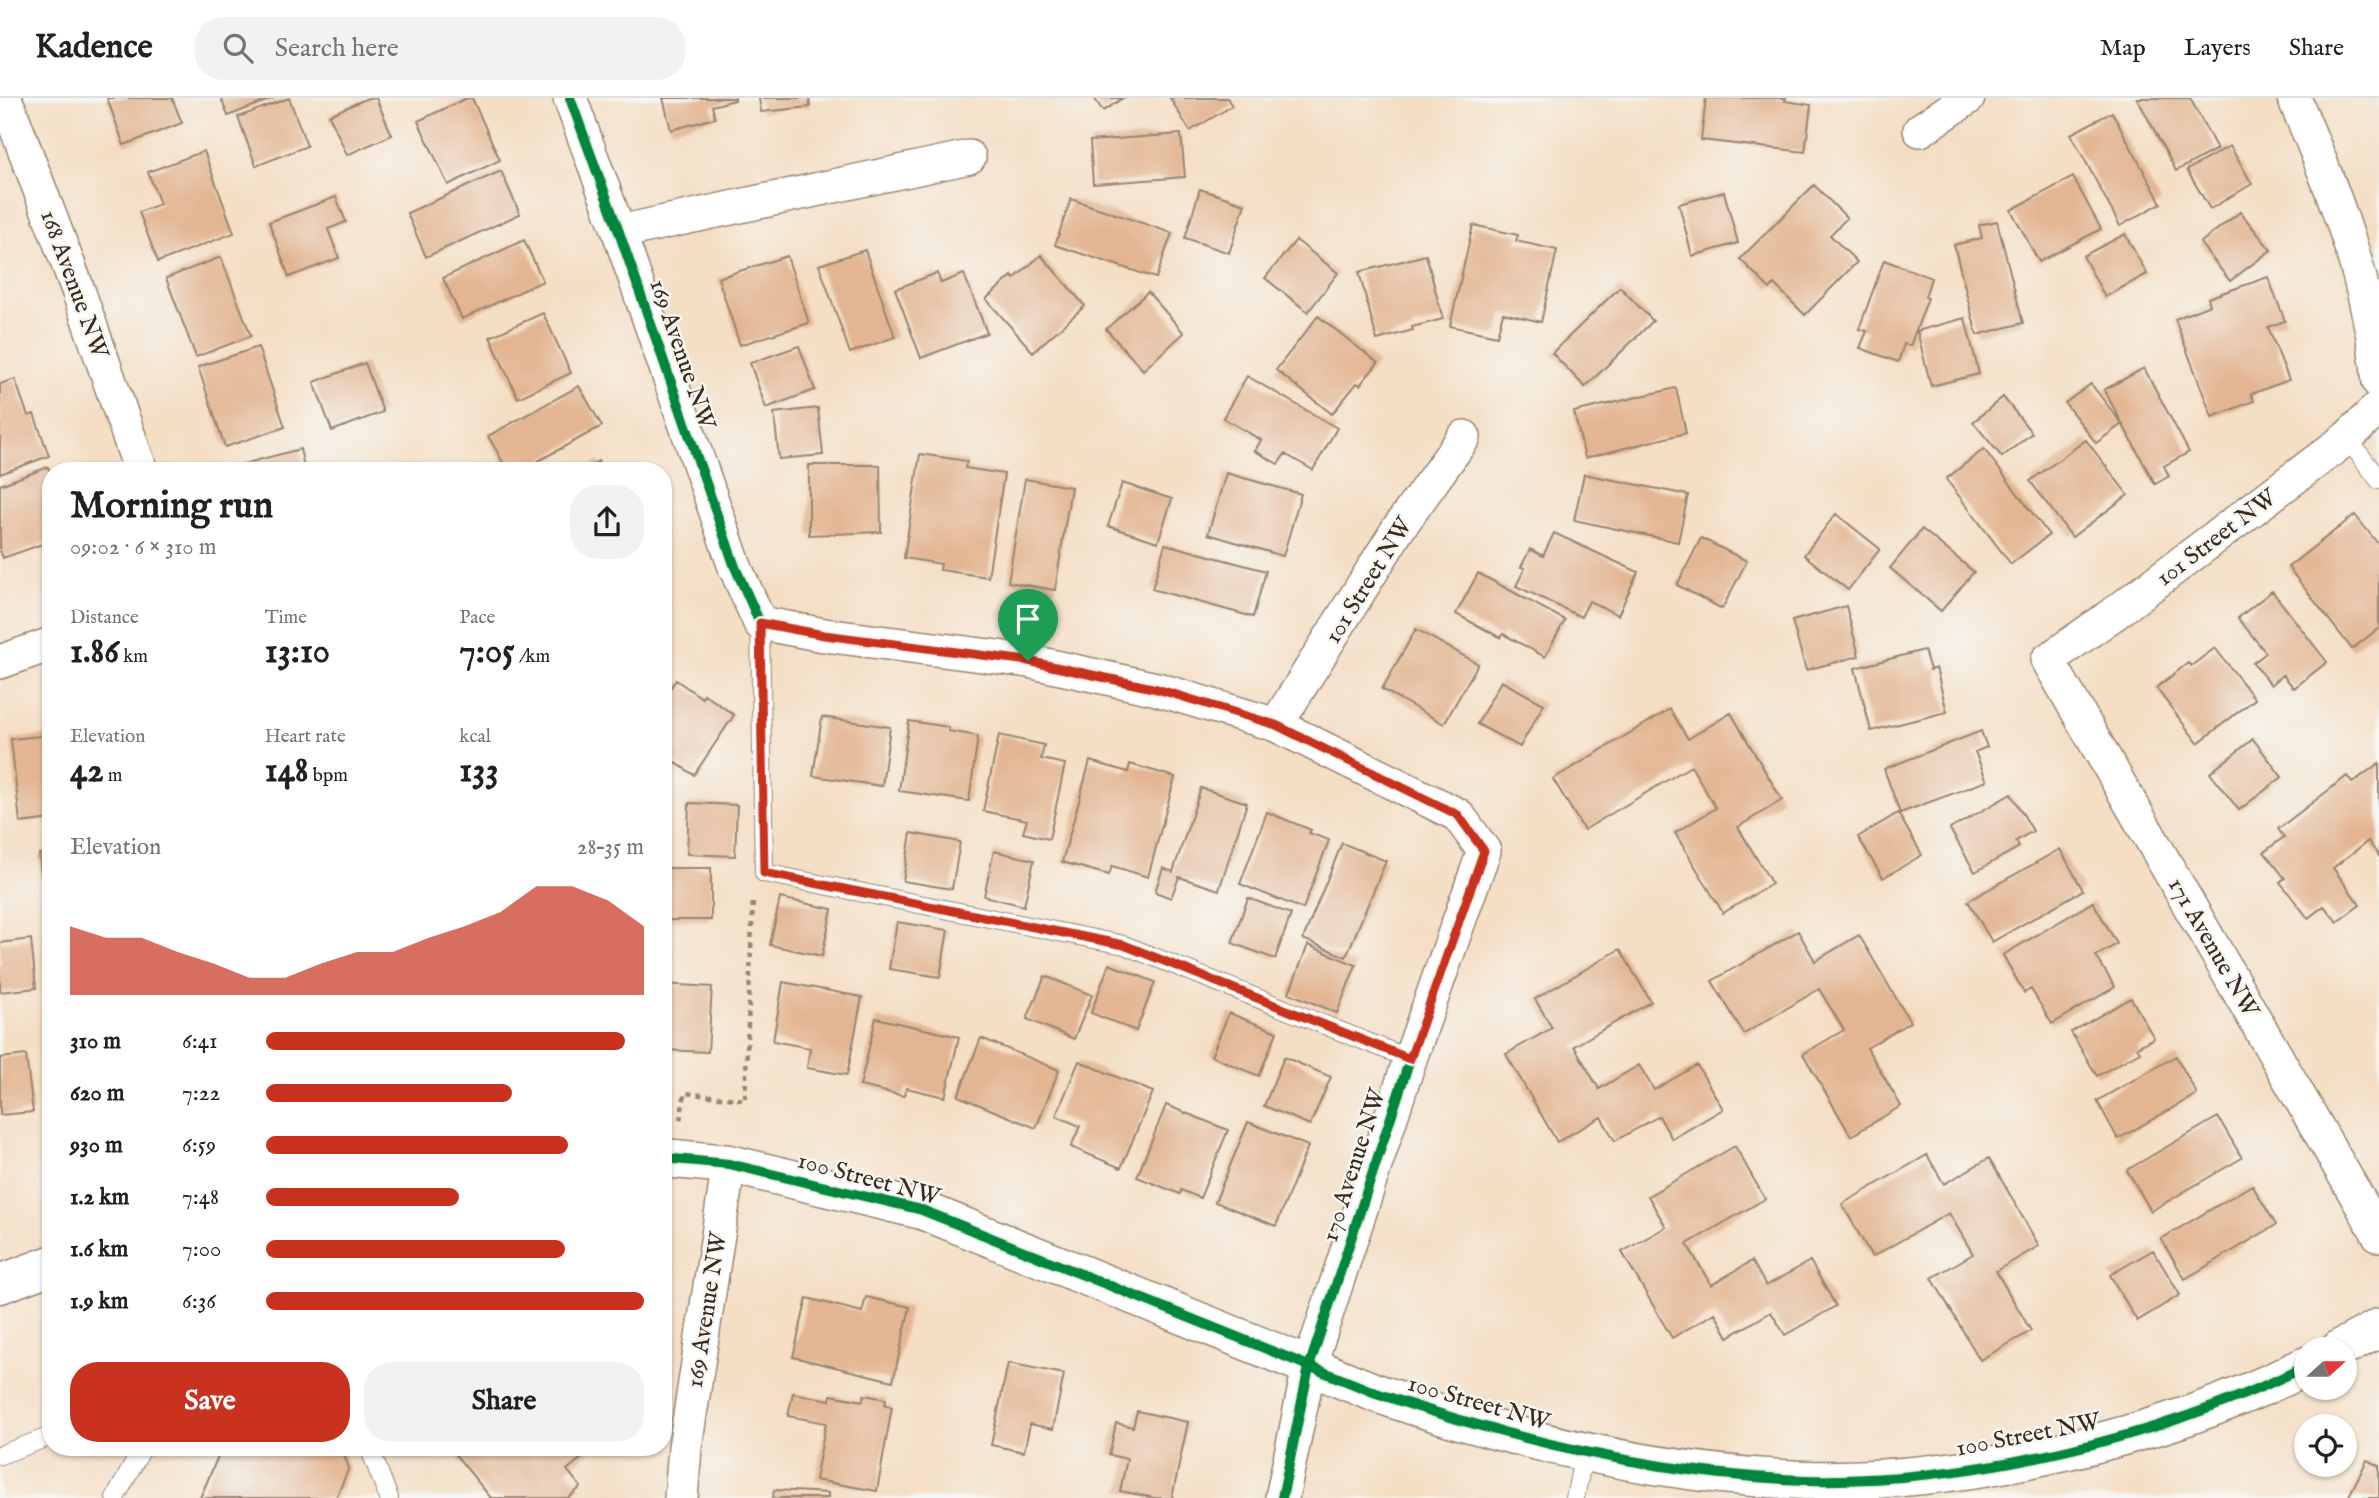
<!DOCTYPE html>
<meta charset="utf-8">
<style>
:root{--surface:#fff;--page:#f2f2f2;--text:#202124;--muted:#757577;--line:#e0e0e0;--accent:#c8321e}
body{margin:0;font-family:"IM FELL English",serif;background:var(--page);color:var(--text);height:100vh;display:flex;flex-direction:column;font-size:26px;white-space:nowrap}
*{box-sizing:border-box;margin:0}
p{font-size:23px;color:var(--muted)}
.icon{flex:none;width:38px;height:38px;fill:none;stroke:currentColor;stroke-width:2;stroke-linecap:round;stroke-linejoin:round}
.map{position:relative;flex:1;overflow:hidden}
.sheet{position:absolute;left:42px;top:364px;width:630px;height:994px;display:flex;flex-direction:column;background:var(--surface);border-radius:28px;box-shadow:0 2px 5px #0004}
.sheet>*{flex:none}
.needle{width:46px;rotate:69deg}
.controls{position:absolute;left:2294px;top:1239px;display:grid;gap:14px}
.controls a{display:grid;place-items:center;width:63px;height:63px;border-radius:50%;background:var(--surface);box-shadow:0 2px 5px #0004;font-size:35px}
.pin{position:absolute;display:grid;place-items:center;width:60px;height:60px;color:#fff;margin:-72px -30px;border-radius:50% 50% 50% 0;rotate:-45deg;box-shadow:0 0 7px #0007}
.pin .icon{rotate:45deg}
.round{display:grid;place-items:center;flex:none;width:74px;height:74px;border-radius:28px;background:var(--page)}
.overview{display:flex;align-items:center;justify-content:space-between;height:119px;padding:0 28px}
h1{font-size:38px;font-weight:800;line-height:52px}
.stats{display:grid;grid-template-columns:repeat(3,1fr);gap:10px;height:119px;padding:7px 28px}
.stats div{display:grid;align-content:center}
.stats b{font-size:35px;font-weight:800}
.stats small{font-size:19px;font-weight:400}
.stats p{font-size:19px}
.chart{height:196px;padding:14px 28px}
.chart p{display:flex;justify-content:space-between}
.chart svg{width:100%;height:126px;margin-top:7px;fill:var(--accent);opacity:.7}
.cta{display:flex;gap:14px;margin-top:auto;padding:14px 28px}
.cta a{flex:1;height:80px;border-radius:28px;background:var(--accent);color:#fff;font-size:28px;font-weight:800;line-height:80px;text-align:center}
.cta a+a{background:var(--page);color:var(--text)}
ul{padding:0 28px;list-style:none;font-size:23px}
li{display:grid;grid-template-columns:112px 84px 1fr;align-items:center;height:52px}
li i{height:18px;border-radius:9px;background:var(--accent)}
header{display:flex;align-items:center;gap:42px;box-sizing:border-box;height:98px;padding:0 35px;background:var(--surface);border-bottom:2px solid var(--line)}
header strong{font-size:33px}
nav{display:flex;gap:38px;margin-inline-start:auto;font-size:24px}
.search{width:490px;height:63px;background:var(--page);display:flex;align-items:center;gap:18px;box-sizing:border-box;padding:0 24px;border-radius:28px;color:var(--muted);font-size:26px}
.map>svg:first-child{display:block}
</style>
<header>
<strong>Kadence</strong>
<div class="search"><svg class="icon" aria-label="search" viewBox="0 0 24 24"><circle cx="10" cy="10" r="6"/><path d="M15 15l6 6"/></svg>Search here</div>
<nav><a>Map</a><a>Layers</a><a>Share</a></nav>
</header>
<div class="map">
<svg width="2379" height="1400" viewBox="0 0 2379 1400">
<rect width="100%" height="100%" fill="#f6f6f2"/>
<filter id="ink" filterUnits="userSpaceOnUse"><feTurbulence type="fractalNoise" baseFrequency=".0143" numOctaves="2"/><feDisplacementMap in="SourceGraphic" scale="14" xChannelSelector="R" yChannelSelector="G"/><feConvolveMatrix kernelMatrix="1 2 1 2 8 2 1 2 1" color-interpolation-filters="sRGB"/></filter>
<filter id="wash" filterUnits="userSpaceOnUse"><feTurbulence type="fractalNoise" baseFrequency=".00686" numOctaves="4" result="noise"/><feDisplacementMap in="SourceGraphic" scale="28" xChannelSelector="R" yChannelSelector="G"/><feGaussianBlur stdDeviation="1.57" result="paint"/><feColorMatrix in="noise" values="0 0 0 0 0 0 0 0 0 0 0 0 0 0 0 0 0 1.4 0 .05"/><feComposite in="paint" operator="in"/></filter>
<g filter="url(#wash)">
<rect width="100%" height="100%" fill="#f4dec4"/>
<g id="blocks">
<path fill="#e3b592" d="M107,0h65l10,25 -58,22z
M221,0h53l-46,18z
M289,0l18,48 -51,20 -18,-49z
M368,0h8l16,37 -45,20 -18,-40z
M467,0h5l28,62 -52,25 -30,-64z
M663,0h72v2l-23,6 3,12 -44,12z
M759,0h50l1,9 -49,5z
M1094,0h29l-20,13z
M1170,0h57l5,8 -42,25z
M1706,0h80l-1,3 26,4 -6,47 -104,-12z
M2137,0h53l27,51 -41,22z
M2112,14l49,91 -41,23 -49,-92z
M1181,36l4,43 -92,7 -3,-43z
M2230,48l22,38 -42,25 -23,-39z
M204,53l30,82 -76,29 -19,-50 21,-8 -12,-32z
M501,73l19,43 -94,43 -19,-44z
M2073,79l28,52 -62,33 -28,-52z
M1814,87l33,33 -17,17 27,27 -52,53 -31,-31 -4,5 -30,-30z
M1200,91l45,15 -16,49 -44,-15z
M1724,94l14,51 -46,13 -13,-52z
M336,99l10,25 -18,7 11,29 -50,19 -20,-55z
M1071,101l101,34 -16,45 -101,-33z
M2240,114l31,38 -41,31 -30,-38z
M1997,123l26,102 -46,12 -23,-90 28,-7 -3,-13z
M1473,127l45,10 -2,6 41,9 -16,72 -38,-9 -6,23 -47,-10z
M2125,136l22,40 -42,23 -22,-41z
M524,142l19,41 -81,38 -19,-41z
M1296,142l42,33 -30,39 -43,-34z
M865,152l30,87 -45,16 -31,-88z
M1041,157l44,51 -52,46 -47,-53 26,-23 2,3z
M1426,157l17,64 -31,8 1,3 -36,10 -18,-68z
M787,158l22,67 -69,22 -22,-67z
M221,159l30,79 -55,21 -30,-79z
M1884,162l47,18 -6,19 3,1 -18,48 -6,-2 -6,18 -38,-14 7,-17 -8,-2z
M937,175l4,10 23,-9 23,59 -66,25 -26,-69z
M2268,179l17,44 -17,6 21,53 -38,14 3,7 -42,16 -37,-98 35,-14 -2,-7z
M1620,189l33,34 -68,66 -33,-34z
M1148,194l36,41 -41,37 -37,-41z
M543,215l28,60 -53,25 -28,-61z
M1318,218l60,47 -18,22 -3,-2 -25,31 -56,-44z
M1965,220l14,56 -48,12 -14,-55z
M799,248l16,44 -49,18 -16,-45z
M258,249l27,80 -60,20 -27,-80z
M365,265l18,49 -51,19 -18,-49z
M2144,270l45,84 -25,14 5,10 -14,8 -51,-94z
M1247,278l90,52 -24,42 -28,-16 -7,10 -23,-13 6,-11 -38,-22z
M15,281l13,37 6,-2 15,42 -49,18v-90z
M2091,286l31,40 -26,19 -31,-40z
M579,288l23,40 -82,45h-12l-20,-35z
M1676,290l10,45 -101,25 -11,-46z
M2003,299l29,36 -30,24 -29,-35z
M818,310l5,47 -44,4 -5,-46z
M2086,342l42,55 -56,42 -42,-56z
M300,351l5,22h-72l-1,-4z
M1984,351l65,86 -38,29 -65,-85z
M920,356l47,7 -2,7 39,6 -16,103 -48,-7 1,-6 -37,-6z
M598,363l5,10h-21z
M809,367h71l1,67 -72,3z
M48,369l3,6v68l-48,17 -3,-7v-66z
M1226,375l75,21 -18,62 -75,-22z
M1584,376l104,21 -10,47 -104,-22z
M1025,381l46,8 -16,103 -47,-8z
M1122,385l50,16 -14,43 -50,-16z
M1836,416l44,35 -32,41 -44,-35z
M2355,417l24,30v83l-27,21 -64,-82z
M1922,431l52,43 -33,39 -51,-43z
M1554,435l84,39 -20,43 -29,-14 -8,16 -65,-31 9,-18 -4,-1 9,-18 13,7z
M1701,440l46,23 -25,48 -45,-24z
M1165,446l101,27 -13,46 -101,-28z
M1478,475l87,47 -20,37 -42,-23 -2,4 -45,-24z
M2272,493l55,71 -33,26 -11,-13 -12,10 -18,-22 13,-10 -28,-35z
M1846,508l13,50 -53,14 -14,-49z
M1416,531l62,35 -34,60 -62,-35z
M2215,550l40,51 -57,44 -42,-55 32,-25 3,3z
M1924,552l6,20 6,-2 11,44 -76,19 -16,-63z
M676,582l26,18 2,-4 30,21 -40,60 -31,-21v-56z
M1501,583l43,23 -24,43 -43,-23z
M1670,611l18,30 43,-26 51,87 -44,27 34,57 -49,29 -48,-80 41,-25 -25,-42 -107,64 -31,-51z
M822,619l68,10 -8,59 -69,-10z
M909,623l40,6 -1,4 30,5 -9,65 -70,-10z
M1981,633l6,16 -12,5 12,29 -87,32 -16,-44z
M51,637v84l-31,4 -9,-84z
M999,637l45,10 -3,14 24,5 -16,75 -26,-6 4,-13 -44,-9z
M2253,641l29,38 -43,33 -29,-37z
M1090,663l38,11 2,-8 45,13 -27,100 -36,-11 -3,9 -47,-13z
M2379,665v93l-11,-15 -35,27 27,37 -23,17 -13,-16 -16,12 -28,-36 5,-4 -21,-26 20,-15 -6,-8 69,-53 5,7z
M1201,690l46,15 -28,87 -40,-13 -8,21 -16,-6 8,-24 10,4z
M2011,696l22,37 -17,10 3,6 -44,25 -25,-43z
M689,705l48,2 -2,51 -48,-2z
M1267,714l44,18 -2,3 20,7 -26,69 -63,-25z
M1898,715l24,42 -39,23 -25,-41z
M911,735l49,9 -8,47 -49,-8z
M1342,745l44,18 -40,96 -43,-18z
M2060,751l23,41 -91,52 -24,-41z
M994,753l40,9 -10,46 -40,-10z
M51,755v86l-3,1 -9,-86z
M663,770h48v52h-48z
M780,800l52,11 -10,47 -52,-11z
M1248,800l43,16 -16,45 -43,-16z
M2093,804l24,42 -21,12 19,31 -63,37 -21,-35 -7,4 -21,-38z
M897,824l51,8 -8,47 -51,-8z
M1798,833l17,30 44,-26 51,87 -43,26 34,58 -50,30 -48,-82 41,-24 -25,-41 -75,45 -32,-53z
M31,841l5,49 -36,4v-49z
M51,845v58h-2l-6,-57z
M1308,847l48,20 -19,48 -48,-20z
M1620,851l31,53 -77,44 25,43 40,-24 15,25 43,-25 26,44 -51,30 -13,-23 -44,25 -14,-24 -44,25 -51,-88 46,-26 -17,-29z
M1109,866l46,18 -19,49 -45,-18z
M1045,878l47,19 -18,44 -47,-20z
M783,884l79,15 -15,78 -40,-7 3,-20 -37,-7z
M663,886l49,3 -4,65 -45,-2z
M2131,900l23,40 -17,9 3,5 -43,24 -26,-44z
M1229,915l48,19 -18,44 -48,-20z
M876,920l83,19 -14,60 -39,-9 -2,8 -44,-10z
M981,940l78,32 -23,58 -78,-32z
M26,957l7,57 -33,3v-57z
M2176,958l21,38 -79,45 -21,-38z
M45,959h6v36h-2z
M1284,959l47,20 -21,48 -46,-19z
M1079,963l74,31 -32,76 -50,-21 9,-21 -24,-10z
M1166,1007l62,25 -28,68 -19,-8 -1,4 -43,-17z
M2218,1019l24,41 -91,53 -24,-41z
M1248,1024l60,24 -32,80 -61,-24z
M1735,1048l30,53 -78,45 24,41 41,-24 14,25 44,-25 26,45 -51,29 -14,-23 -43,25 -13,-24 -43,25 -50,-86 44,-25 -18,-31z
M1927,1057l17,29 45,-26 50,88 -43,25 35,60 -51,29 -48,-82 41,-24 -24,-41 -77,44 -30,-53z
M2252,1087l24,40 -91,54 -24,-40z
M2153,1152l27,45 -43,26 -27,-46z
M866,1199l44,10 -17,74 -100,-24 14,-59 55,14z
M1008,1265l56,11 -11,55 -23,-5 -6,28 -33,-7z
M793,1295l37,7 1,-5 32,6 1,-6 22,4 -1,6 7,2 -15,84 -62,-11 11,-57 -38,-7z
M1137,1313l51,11 -16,76h-17l-35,-7 7,-32 -18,-4 7,-32 17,4z
M222,1349h119l8,21 -13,30h-136z
M449,1349h146l-28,23 14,17 -13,11h-77z
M2367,1362l12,6v32h-31z
M774,1392l54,3v5h-55z"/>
</g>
</g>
<g filter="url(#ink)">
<use href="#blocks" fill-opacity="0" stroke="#988471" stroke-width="2"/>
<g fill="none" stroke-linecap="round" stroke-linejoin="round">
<g stroke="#988471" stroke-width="20">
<path id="service" d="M2347,340l32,42
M760,525l4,250 360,72 286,114
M369,1349l20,51
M0,1357l51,-19
M115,1400l28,-51
M1575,1400l9,-45"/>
</g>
<g stroke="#988471" stroke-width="36">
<path id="minor" d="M5,0l73,192 63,181
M570,0l49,134 116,335 25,56 64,12 204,26 129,28 119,36 182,90 26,36 -74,208 -101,308 -27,131
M2294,0c39,90 76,186 85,284
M1920,32l48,-32
M619,134l350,-75
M2379,309l-32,31 -232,175 -67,47 331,575
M0,564l51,-18
M1276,627l122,-196 66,-92
M681,1400l4,-51 44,-283"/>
</g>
<g stroke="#988471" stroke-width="41">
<path id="tertiary" d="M663,1060l66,6 193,46 454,183c139,48 282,82 429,87 161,4 358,-42 501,-114
M0,1186l51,-19
M2340,1251l39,-21"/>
</g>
<path stroke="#988471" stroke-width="4.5" stroke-dasharray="5 5" stroke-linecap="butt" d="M680,1022l5,-27 60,7 8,-201"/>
<use href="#service" stroke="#fff" stroke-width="18"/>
<use href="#minor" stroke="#fff" stroke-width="33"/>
<use href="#tertiary" stroke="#fff" stroke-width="38"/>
<g stroke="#f6f6f2" stroke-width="15">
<path id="cycleway" d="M570,0l49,134 116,335 25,56 64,12 204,26 129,28 119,36 182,90 26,36 -74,208 -101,308 -27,131
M663,1060l66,6 193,46 454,183c139,48 282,82 429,87 161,4 358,-42 501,-114"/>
</g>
<use href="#cycleway" stroke="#00873e" stroke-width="10"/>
</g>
</g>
<g fill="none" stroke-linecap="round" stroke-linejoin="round" filter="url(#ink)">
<g stroke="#fff" stroke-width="14">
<path id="route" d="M760,525l64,12 204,26 129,28 119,36 182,90 26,36 -74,208 -286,-114 -360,-72z"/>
</g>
<use href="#route" stroke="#c8321e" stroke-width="9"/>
</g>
<g text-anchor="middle" stroke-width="5" stroke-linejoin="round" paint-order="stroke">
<g font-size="24" fill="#3b2a1e" stroke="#f6f6f2">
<text transform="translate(75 186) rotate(70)" y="8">168 Avenue NW</text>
<text transform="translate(683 256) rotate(71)" y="8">169 Avenue NW</text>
<text transform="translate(2216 439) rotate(-37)" y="8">101 Street NW</text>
<text transform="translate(1368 482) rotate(-58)" y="8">101 Street NW</text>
<text transform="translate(2214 849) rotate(60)" y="8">171 Avenue NW</text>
<text transform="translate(1353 1067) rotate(-72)" y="8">170 Avenue NW</text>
<text transform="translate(869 1080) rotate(15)" y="8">100 Street NW</text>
<text transform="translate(706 1212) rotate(-81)" y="8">169 Avenue NW</text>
<text transform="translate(1479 1304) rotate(16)" y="8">100 Street NW</text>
<text transform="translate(2028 1336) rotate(-11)" y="8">100 Street NW</text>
</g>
</g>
</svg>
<div class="controls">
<a><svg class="needle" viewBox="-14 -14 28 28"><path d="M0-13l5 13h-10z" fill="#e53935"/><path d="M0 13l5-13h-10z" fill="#757577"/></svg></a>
<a><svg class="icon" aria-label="locate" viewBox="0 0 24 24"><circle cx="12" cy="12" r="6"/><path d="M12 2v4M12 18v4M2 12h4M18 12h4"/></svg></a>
</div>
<div class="pin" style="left:1028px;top:563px;background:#1e9e55"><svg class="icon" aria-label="arrive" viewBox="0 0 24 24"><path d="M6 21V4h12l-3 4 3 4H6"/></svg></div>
<section class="sheet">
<div class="overview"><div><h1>Morning run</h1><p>09:02 · 6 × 310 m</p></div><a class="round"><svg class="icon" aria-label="share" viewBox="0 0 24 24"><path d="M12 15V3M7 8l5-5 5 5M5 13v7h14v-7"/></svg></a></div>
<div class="stats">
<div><p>Distance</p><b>1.86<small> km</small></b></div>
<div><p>Time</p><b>13:10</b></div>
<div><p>Pace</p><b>7:05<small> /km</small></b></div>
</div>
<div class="stats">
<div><p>Elevation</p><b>42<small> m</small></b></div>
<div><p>Heart rate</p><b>148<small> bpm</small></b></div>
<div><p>kcal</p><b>133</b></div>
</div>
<div class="chart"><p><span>Elevation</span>28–35 m</p>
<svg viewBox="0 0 160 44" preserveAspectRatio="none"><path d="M0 44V20L10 24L20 24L30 29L40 33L50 38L60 38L70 33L80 29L90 29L100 24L110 20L120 15L130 6L140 6L150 11L160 20V44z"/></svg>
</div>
<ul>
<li><b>310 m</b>6:41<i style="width:95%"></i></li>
<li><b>620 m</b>7:22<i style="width:65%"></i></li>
<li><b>930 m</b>6:59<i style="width:80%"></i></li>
<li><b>1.2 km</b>7:48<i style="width:51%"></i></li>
<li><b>1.6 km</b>7:00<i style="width:79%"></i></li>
<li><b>1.9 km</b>6:36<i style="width:100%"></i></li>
</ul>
<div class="cta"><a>Save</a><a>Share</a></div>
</section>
</div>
